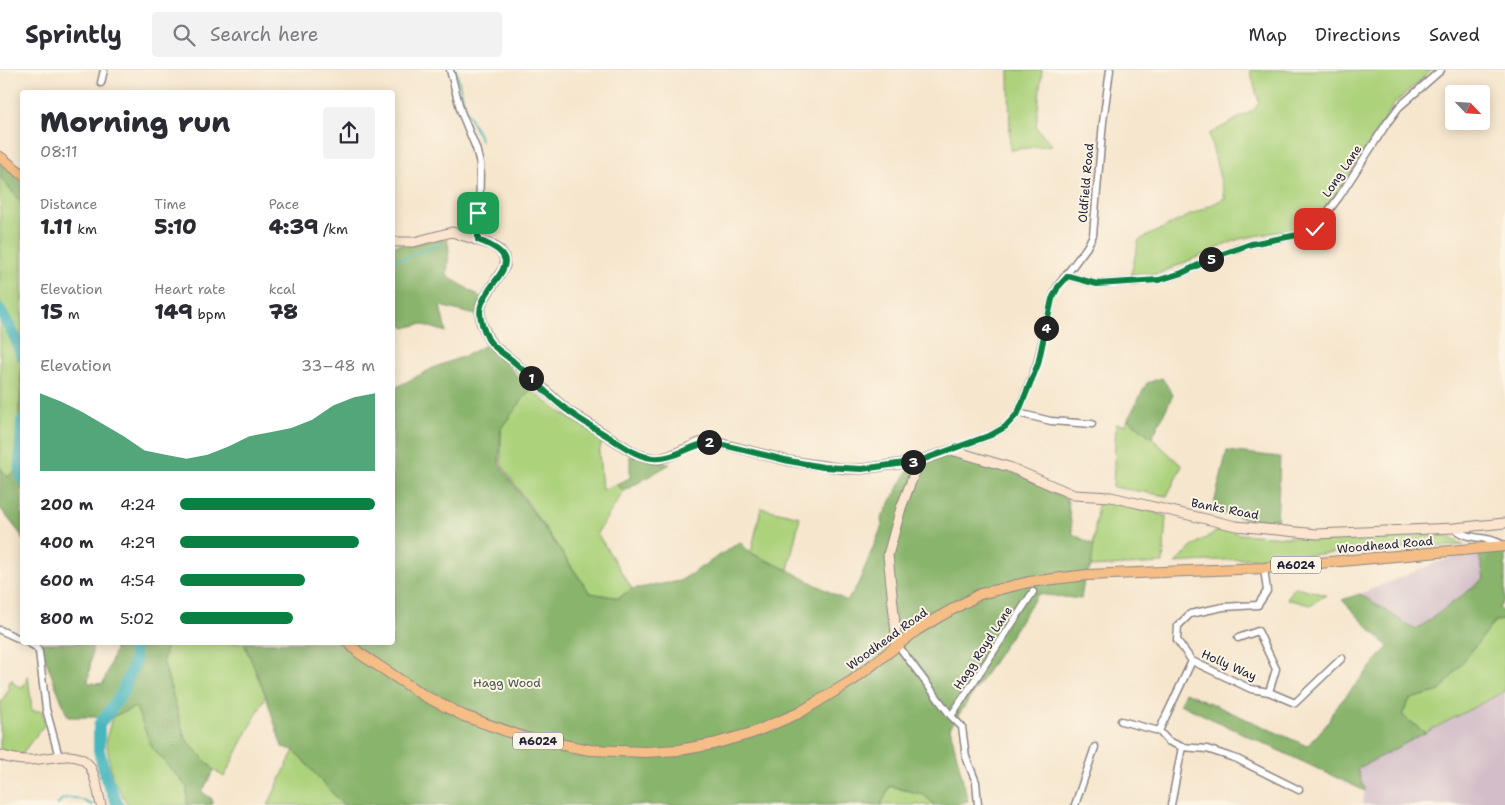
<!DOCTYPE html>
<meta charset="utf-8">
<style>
:root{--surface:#fff;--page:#f2f2f3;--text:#2b2b33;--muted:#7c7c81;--line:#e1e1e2;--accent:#0b8043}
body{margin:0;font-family:"Shantell Sans",sans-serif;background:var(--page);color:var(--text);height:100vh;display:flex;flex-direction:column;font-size:19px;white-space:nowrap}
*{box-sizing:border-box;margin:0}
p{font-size:16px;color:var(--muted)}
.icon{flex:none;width:28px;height:28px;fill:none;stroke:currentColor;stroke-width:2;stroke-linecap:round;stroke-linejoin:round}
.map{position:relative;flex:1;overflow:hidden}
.drawer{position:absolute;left:20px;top:20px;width:375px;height:555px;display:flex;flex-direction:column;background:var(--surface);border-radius:5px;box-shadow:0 2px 12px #0003}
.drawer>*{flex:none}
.needle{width:32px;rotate:115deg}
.tools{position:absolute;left:1445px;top:15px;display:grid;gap:10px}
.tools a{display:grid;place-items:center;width:45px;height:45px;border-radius:5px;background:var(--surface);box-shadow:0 2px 12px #0003;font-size:25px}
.pin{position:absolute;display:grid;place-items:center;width:42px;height:42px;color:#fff;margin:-21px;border-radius:10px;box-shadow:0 2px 8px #0006}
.km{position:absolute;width:25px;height:25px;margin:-12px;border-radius:50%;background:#222;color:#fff;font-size:14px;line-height:25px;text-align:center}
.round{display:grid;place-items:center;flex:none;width:52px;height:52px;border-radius:5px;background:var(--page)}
.headline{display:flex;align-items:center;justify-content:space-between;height:85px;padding:0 20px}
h1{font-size:28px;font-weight:800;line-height:38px}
.metrics{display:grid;grid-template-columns:repeat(3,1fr);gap:8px;height:85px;padding:5px 20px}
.metrics div{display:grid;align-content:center}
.metrics b{font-size:21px;font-weight:800}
.metrics small{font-size:14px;font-weight:400}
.metrics p{font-size:14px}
.chart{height:140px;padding:10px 20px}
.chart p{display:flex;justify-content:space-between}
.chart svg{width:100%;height:90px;margin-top:5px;fill:var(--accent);opacity:.7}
ul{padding:0 20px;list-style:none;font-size:16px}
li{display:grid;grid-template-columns:80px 60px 1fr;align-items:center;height:38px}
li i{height:12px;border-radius:6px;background:var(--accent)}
header{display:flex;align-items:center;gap:30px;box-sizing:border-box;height:70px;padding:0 25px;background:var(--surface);border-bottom:1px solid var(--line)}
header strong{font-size:24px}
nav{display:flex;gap:28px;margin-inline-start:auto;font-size:18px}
.search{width:350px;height:45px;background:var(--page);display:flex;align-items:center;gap:12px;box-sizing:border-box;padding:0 18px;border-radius:5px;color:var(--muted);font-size:19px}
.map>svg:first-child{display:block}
</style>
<header>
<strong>Sprintly</strong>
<div class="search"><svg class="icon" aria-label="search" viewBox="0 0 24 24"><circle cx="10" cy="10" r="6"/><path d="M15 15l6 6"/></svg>Search here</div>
<nav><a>Map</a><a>Directions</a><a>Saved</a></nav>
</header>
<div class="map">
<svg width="1505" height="735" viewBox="0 0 1505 735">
<rect width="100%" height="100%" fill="#fcf5e5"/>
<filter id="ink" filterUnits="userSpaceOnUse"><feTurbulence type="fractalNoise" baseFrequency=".02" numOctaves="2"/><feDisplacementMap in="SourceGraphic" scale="10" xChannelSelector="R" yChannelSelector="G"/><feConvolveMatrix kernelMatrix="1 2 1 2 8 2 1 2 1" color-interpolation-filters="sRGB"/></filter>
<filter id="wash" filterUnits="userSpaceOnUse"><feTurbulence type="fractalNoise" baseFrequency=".0096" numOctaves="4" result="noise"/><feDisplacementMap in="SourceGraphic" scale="20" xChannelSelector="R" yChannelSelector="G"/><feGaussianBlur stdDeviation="1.12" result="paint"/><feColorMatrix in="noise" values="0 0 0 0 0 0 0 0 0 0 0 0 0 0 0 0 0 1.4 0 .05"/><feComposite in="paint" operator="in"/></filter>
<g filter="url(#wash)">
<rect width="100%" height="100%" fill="#f6e6cd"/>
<path fill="#d2bdc8" d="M1479,484l5,25 -68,51 -56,-36 75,-31 24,-8z
M1505,621v114h-143l3,-14 -9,-22z"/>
<path fill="#acd27c" stroke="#677a5c" d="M1009,0h33l-6,57 16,18 -42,5z
M1250,0h182l-37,33 -59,92 -27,31 -70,13 -81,35h-27l8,-34 86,-42 -16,-64 45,-24 5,-8z
M0,106l22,28v150l-4,-18 -18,-32z
M0,247l12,23 10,24 -7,108 -8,5 -7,-10z
M530,320l33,24 40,25 -4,13 3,38 14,-6 8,7 -27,42 35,56 -13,9 -29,-5 -89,-129v-36z
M1128,349l24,19 30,28 -15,30 -54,-9 3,-63 10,1z
M1098,431h13l55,15 -3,47 -72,4z
M761,438l39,9 -12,53 -37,-17z
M1224,457l15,7 80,5 125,-4 20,10 -289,18 19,-18z
M1294,518h6l26,7 -16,10 -23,-6z
M1505,550v71l-80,42 -23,-18 8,-16 30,-8 55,-70z
M167,573h77l22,53 -42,81 -10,-7 -29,-32 -22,-78z
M28,605l4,36h10l3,13 -25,32 -20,-5v-47l10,-17 -3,-2 5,-6 2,5 9,4z
M136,636l15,40 36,41v18h-59l-16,-28 -6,-37 6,-23z
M294,680l49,55h-75z
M889,716l35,9 11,10h-54z"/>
<path fill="#89b46c" stroke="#566b54" d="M0,93l22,17v24l-22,-28z
M447,168l2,11 -2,27 34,21 -5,18 -36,-9 6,26 -25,-8 -17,4 -11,-14 -1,-68 51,-7 -1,4z
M488,274l42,46 -29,38 -2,36 91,129 29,5 13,-9 48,-8 60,-39 11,11 37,17 59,31 11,-17 24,-58 -1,-7 29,-52c13,-3 28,-9 42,-10 34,-3 84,27 115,42l6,35 21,11 -3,22 -7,13 -3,19 -43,-5 -88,134 18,73 -14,4h-19l-11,-10 -34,-9 -9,19h-538l-49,-55 -12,-3 -16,-51 -22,-53 148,-1 1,-253 42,-22 27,-10z
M20,280l2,4v186v-4l-22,-28v-41l7,10 8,-5 7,-108z
M1162,308l11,17 -21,43 -24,-19 19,-36z
M1227,381l53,6 -3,67 -65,-12z
M630,386l40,8 -46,27 -8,-7 14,-6z
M1505,481v49l-6,8 6,5v7l-10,1 -55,70 -30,8 -8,16 23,18 -68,36 8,22 -185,-87 5,-12 122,54 21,-23 5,-12 55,-64 -46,-47 18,-6 56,36 68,-51 -5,-25z
M39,573h54l-5,40 15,1 12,-34 -1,-7h53l-4,18 22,77 29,32 -12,22 10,7v6h-25v-18l-36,-41 -15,-39 -24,10h-44z"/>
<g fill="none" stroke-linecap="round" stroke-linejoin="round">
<path stroke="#47b6bd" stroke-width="2" d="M456,0l9,38 16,32
M392,191l12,-3 37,-14
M58,735l3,-5c12,-5 20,-1 31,5"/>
<path stroke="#47b6bd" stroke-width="12" d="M0,240l15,27 7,19
M22,351l-2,48 2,9
M118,735l-12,-27 -7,-28v-25l22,-30 14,-34 -3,-19"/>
</g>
</g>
<g filter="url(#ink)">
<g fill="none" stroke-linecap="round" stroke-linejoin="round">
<g stroke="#8c8484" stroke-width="9">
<path id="street" d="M450,0l11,42 15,36 4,16 -1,76
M101,13l3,-13
M1067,206l30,8 62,-4 23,-7 35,-17 34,-12 57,-11 7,-4 24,-32 48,-74 12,-16 42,-37
M1018,343l33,8 41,3
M951,380l40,-15 14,-8 13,-14 19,-49 15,-65 5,-12 30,-40 6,-12 10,-113 7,-52
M1454,458c13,14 36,6 50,18
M1264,498l3,23 -9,14 -35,2 -33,7 -12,12 -1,14 15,21 59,28 18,3 26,11 47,-45
M0,560l22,10
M1238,568l20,-7 18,38 -7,23
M27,572l9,5 3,5 7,57 13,48
M897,574l54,72 11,11 4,30 10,25 2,23
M951,646l82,-124
M1121,651l38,10 9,10 14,6 25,2 30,10 62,31
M1159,661l33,-70
M1075,735l20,-58
M1171,735l11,-58"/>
</g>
<g stroke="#8c8484" stroke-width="11">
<path id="secondary" d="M392,172h22l38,-10 40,13 8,6 4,6 1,9 -23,36 -2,10 1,10 8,18 6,7 19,15 54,49 68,43 15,4 8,1 10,-3 30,-13 12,-2 78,20 57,8h16l57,-8 32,-11 58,17 65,28 37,2 125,29 81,8 137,-6 51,-5
M897,574l-9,-89 13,-47 18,-47
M0,685c8,3 18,5 27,5 18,1 47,-12 61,4 8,10 10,29 13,41"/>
</g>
<g stroke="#8c8484" stroke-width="12">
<path id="primary" d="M0,87l22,17
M348,572l11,11 64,42 41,21 62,22 64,12 56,2 33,-2 34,-6 39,-11 47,-20 54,-33 64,-50 20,-12 43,-24 49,-12 58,-7 177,-7 241,-22"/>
</g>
<use href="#street" stroke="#fff" stroke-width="6"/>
<use href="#secondary" stroke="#fbe5cf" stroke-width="9"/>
<use href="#primary" stroke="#f6be87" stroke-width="10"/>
</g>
</g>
<g fill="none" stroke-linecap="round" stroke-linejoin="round" filter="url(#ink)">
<g stroke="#fff" stroke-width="10">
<path id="route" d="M478,143v27c51,19 16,34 4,63 -5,11 1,26 6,36 6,10 17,15 26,23 18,15 34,34 53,48 14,11 31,20 45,29 13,8 26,18 41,19 21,2 39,-14 58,-16l78,19 34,6 39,2 57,-8 72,-26 14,-8 13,-14 20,-49 14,-65 6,-12 10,-11 29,8 62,-4 23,-7 35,-17 34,-12 57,-11 7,-4"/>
</g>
<use href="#route" stroke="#0b8043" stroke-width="6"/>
</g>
<g text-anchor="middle" stroke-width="4" stroke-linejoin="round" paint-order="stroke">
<g fill="#fcf5e5" stroke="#63616e" stroke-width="1">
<rect x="1271" y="486.5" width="50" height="17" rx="4"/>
<rect x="513" y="662.5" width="50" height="17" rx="4"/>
</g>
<g font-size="11" font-weight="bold" fill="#22223b">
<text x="1296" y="499">A6024</text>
<text x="538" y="675">A6024</text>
</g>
<g font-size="12" fill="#22223b" stroke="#fcf5e5">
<text transform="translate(1342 101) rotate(-56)" y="4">Long Lane</text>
<text transform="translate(1086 113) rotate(-85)" y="4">Oldfield Road</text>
<text transform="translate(1225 439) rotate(11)" y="4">Banks Road</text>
<text transform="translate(1385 475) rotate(-5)" y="4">Woodhead Road</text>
<text transform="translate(887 569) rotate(-36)" y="4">Woodhead Road</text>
<text transform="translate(983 578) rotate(-57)" y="4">Hagg Royd Lane</text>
<text transform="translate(1229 595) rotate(24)" y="4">Holly Way</text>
</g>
<g font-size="12" fill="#4b574e" stroke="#fcf5e5">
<text x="507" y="617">Hagg Wood</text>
</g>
</g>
</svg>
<div class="tools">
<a><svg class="needle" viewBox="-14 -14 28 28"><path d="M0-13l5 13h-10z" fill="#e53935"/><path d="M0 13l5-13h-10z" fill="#7c7c81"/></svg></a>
</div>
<div class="pin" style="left:478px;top:143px;background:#1e9e55"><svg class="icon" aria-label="arrive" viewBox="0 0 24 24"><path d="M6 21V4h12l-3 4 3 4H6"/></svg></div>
<div class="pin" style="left:1315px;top:159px;background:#d93025"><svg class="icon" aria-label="check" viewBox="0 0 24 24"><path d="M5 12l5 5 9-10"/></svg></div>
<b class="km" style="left:531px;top:308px">1</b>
<b class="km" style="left:709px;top:372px">2</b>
<b class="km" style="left:913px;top:392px">3</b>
<b class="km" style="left:1046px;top:258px">4</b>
<b class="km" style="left:1211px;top:189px">5</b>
<section class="drawer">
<div class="headline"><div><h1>Morning run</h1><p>08:11</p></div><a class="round"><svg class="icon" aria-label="share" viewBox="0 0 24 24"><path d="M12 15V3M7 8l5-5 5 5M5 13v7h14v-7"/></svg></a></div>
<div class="metrics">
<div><p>Distance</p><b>1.11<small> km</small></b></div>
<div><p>Time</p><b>5:10</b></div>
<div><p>Pace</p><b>4:39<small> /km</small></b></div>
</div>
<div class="metrics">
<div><p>Elevation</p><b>15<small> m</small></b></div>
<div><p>Heart rate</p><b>149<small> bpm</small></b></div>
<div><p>kcal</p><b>78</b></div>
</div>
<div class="chart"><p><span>Elevation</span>33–48 m</p>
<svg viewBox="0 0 160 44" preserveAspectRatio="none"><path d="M0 44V6L10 10L20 15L30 21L40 27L50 34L60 36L70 38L80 36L90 32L100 27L110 25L120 23L130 19L140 12L150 8L160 6V44z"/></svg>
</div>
<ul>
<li><b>200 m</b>4:24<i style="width:100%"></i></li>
<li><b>400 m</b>4:29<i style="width:92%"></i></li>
<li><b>600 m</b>4:54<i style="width:64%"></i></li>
<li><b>800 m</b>5:02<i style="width:58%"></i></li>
</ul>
</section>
</div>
